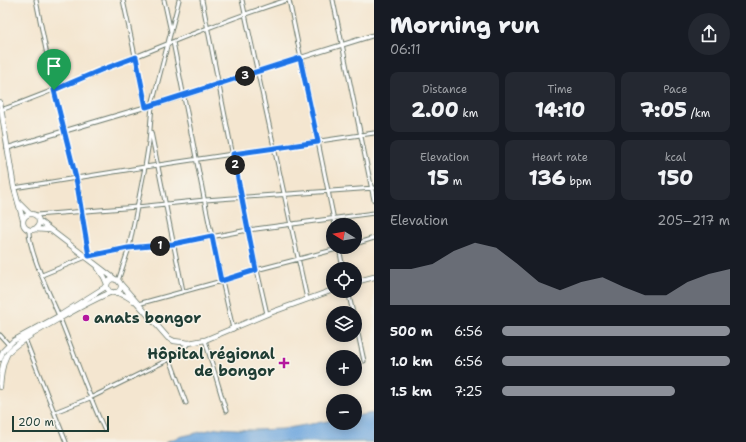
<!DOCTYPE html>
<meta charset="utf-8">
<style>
:root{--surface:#171b24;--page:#242831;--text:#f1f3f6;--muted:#9ea1a6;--accent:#8c9099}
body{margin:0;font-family:"Shantell Sans",sans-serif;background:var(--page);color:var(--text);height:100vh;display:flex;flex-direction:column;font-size:15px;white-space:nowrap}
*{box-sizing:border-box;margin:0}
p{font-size:13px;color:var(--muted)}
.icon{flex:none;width:22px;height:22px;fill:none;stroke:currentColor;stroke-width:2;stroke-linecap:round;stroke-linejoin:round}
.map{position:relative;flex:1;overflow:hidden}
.sheet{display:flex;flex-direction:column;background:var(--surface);width:372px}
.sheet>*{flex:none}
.needle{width:26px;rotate:281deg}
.tools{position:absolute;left:326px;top:218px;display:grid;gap:8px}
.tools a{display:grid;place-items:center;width:36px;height:36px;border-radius:50%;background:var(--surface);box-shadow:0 2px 10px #0003;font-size:20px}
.scale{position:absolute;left:12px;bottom:10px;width:97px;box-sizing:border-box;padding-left:4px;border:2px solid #1f3d34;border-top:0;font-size:11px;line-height:14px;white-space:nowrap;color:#1f3d34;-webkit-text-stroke:3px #f7f3e8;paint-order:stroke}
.pin{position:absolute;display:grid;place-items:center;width:34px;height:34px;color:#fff;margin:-41px -17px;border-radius:50% 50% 50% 0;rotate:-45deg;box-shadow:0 0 4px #0007}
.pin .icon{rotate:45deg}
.km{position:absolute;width:20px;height:20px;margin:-10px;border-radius:50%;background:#222;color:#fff;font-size:11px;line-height:20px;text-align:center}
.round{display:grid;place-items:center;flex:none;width:42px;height:42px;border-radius:21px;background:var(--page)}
.headline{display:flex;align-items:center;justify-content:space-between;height:68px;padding:0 16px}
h1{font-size:22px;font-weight:800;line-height:30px}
.stats{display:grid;grid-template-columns:repeat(3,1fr);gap:6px;height:68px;padding:4px 16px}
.stats div{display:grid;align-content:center;border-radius:8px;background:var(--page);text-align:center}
.stats b{font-size:20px;font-weight:800}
.stats small{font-size:11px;font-weight:400}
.stats p{font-size:11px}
.chart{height:112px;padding:8px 16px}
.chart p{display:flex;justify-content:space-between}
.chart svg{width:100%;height:72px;margin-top:4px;fill:var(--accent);opacity:.7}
ul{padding:0 16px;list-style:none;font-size:13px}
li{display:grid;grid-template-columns:64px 48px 1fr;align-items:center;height:30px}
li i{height:10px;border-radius:5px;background:var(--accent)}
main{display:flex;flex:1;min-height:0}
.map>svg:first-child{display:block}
</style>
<main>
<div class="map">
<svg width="374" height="442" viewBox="0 0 374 442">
<rect width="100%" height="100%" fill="#f7f3e8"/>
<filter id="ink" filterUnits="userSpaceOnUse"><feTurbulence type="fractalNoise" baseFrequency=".025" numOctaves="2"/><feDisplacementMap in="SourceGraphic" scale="8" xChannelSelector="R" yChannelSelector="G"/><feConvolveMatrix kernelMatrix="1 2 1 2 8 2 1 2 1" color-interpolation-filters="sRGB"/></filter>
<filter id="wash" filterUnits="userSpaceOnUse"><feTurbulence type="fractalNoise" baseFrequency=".012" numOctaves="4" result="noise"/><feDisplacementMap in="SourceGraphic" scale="16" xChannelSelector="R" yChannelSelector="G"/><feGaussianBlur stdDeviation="0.9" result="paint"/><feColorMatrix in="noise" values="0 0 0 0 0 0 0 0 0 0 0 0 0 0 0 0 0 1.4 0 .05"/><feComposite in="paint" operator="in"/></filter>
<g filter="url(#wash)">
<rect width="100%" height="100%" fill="#f4e6d0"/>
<path fill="#6fa7de" stroke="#477289" d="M374,413v29h-209l14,-5 39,-9 34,2 31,-1 50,-9v3h22v-7z"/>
</g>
<g filter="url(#ink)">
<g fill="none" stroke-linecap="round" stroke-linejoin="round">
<g stroke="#6a786b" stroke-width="5">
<path id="minor" d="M36,0l18,90 22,87 13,79
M123,0l23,107
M164,0l7,32
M202,0l44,222 21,92
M242,0l65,299
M289,0l46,225
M333,0l41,200
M173,42l36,181 24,106
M1,110c96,-35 189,-79 286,-110
M151,132l32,159
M14,188l131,-21 229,-34
M36,215l101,-8 68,-7 169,-12
M29,230c-1,20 21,65 30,86 15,37 28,75 45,113
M355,244l19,-6
M339,247l4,22
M42,275l44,-18 43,-9 44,-4 75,-14 126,-17
M118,281l11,-33 16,-81 4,-25 3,-37 27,-105
M348,291l5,22
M138,304l91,-25 27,-9 89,-23
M355,320l9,41
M0,335l9,10
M25,339l41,103
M205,340l21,71
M170,359l16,44
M55,412l35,-14 80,-39 19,-16"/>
</g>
<g stroke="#6a786b" stroke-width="5.5">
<path id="tertiary" d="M7,148l176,-52 75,-25 116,-36"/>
</g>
<g stroke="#6a786b" stroke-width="6">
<path id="trunk" d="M0,102l14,86 9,32
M18,202l12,12
M23 222a8 8 0 1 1 16 0a8 8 0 1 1-16 0Z
M39,221l77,59
M34,229l16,1
M98,268l6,9 3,7
M107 286a7 7 0 1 1 14 0a7 7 0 1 1-14 0Z
M119,282l49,56 6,3 15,2 16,-3 62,-26 66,-24
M355,282l19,-5
M115,292l11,4 8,5
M0,359l3,-8 10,-10 46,-25 48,-30
M0,387c1,-11 2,-24 8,-34 7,-12 88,-55 104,-61"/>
</g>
<use href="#minor" stroke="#fff" stroke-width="3"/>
<use href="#tertiary" stroke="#fff" stroke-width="3.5"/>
<use href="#trunk" stroke="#fff" stroke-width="4.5"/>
</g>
</g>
<g fill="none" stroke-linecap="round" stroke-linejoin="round" filter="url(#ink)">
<g stroke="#fff" stroke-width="8">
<path id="route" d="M136,57l10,50 154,-49 18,84 -85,12 23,116 -35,11 -9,-45 -39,8 -45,4 -39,8 -13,-78 -22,-88 47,-20z"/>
</g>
<use href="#route" stroke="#1a73e8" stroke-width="5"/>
</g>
<g fill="#b5179e" stroke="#f7f3e8" stroke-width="1.5">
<circle cx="86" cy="318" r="4"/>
<path d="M282 357h4v4h4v4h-4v4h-4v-4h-4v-4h4z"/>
</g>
<g text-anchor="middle" stroke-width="3" stroke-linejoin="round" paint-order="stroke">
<g font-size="15" font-weight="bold" fill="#1f3d34" stroke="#f7f3e8" text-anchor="start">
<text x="94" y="323">anats bongor</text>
<text x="275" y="359" text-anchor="end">Hôpital régional<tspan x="275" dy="17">de bongor</tspan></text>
</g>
</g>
</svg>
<div class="tools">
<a><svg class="needle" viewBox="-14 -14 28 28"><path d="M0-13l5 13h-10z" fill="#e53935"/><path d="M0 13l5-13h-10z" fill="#9ea1a6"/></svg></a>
<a><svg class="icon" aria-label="locate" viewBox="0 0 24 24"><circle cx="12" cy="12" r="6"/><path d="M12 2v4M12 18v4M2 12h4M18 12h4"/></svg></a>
<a><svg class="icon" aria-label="layers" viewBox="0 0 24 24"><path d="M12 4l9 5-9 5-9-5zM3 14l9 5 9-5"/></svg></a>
<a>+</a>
<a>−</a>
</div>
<div class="scale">200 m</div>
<div class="pin" style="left:54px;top:90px;background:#1e9e55"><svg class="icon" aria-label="arrive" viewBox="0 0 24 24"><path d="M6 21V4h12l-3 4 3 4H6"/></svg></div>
<b class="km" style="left:160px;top:246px">1</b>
<b class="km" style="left:235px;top:165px">2</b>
<b class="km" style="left:245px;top:76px">3</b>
</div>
<section class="sheet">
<div class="headline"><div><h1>Morning run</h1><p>06:11</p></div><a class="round"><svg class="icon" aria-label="share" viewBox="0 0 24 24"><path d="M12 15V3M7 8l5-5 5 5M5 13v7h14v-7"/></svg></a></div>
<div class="stats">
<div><p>Distance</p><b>2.00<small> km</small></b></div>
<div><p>Time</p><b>14:10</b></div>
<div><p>Pace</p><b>7:05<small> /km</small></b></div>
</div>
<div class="stats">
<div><p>Elevation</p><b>15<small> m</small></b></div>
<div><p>Heart rate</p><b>136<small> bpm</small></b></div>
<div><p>kcal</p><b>150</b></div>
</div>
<div class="chart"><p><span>Elevation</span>205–217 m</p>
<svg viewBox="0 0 160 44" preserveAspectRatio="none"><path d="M0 44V22L10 22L20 19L30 11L40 6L50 9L60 19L70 30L80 35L90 30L100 27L110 33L120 38L130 38L140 30L150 25L160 22V44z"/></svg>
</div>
<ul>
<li><b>500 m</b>6:56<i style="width:100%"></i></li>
<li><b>1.0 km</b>6:56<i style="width:100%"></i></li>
<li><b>1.5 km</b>7:25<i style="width:76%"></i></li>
</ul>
</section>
</main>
